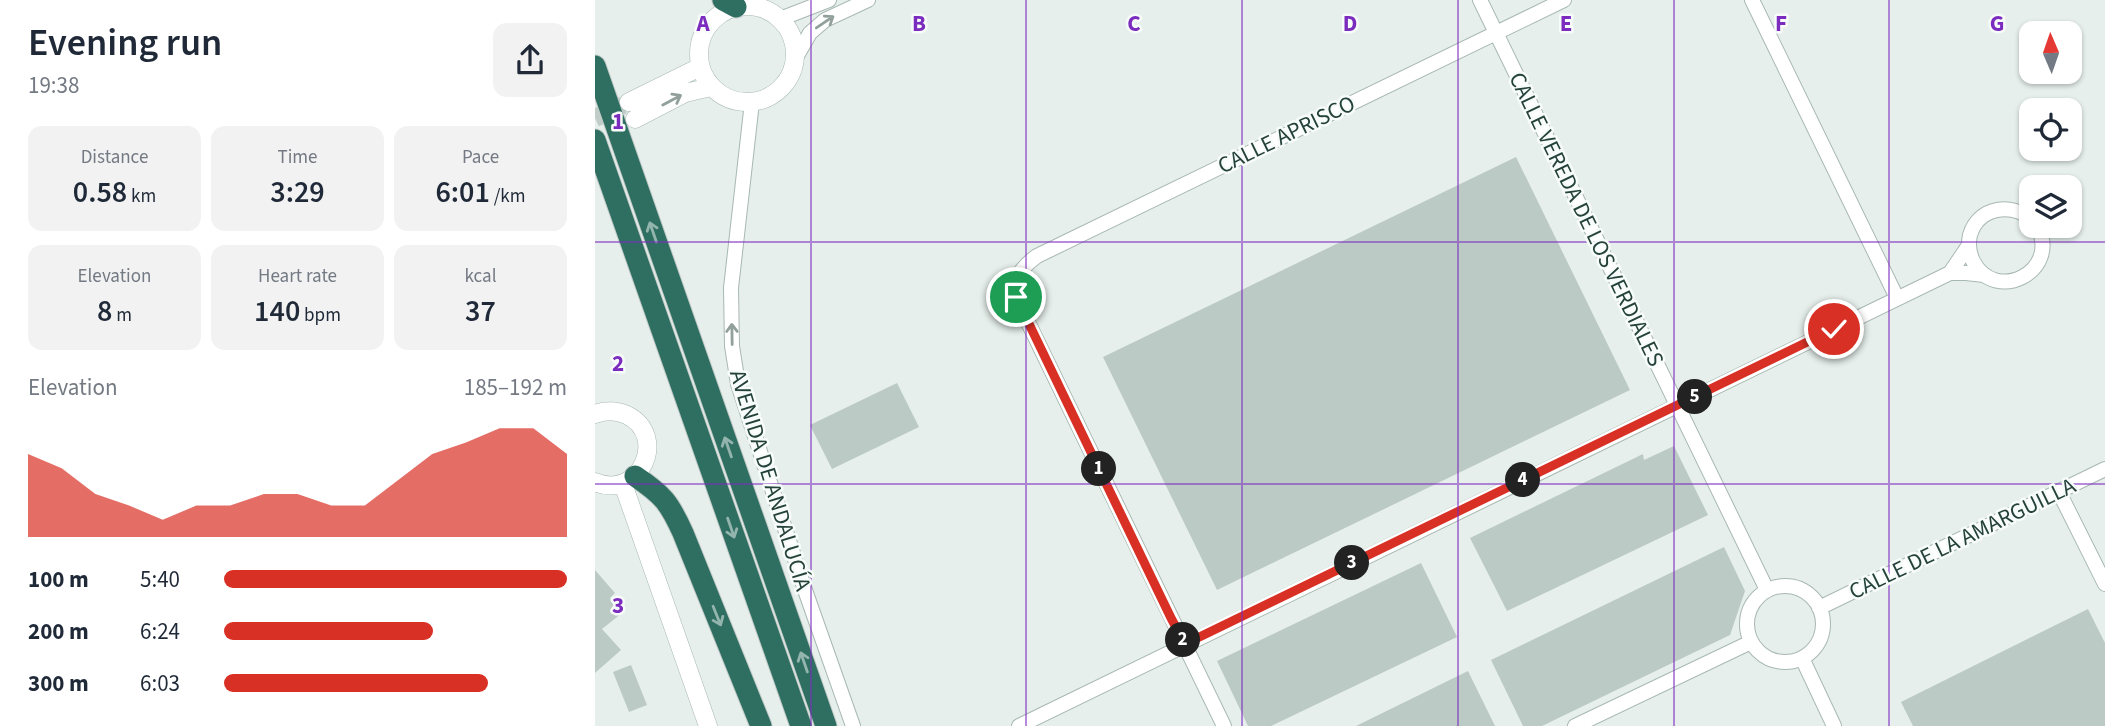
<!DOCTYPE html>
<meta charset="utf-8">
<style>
:root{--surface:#fff;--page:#f2f2f3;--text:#1f2937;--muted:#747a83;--accent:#d93025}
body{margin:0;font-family:"Source Sans 3",sans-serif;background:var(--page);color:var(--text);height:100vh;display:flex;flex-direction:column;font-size:26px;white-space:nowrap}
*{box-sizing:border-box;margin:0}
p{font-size:23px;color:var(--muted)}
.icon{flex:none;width:38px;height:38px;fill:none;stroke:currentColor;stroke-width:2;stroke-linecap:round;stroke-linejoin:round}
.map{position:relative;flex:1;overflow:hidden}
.sheet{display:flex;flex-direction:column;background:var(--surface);width:595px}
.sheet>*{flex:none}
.needle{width:46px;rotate:358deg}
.fabs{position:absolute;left:1424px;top:21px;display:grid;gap:14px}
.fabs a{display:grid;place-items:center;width:63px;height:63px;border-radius:14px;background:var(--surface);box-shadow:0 2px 5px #0004;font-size:35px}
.pin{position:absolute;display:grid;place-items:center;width:60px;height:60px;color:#fff;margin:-30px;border:4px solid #fff;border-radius:50%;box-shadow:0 2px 7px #0007}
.km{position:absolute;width:35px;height:35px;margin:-18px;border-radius:50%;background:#222;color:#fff;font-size:19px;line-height:35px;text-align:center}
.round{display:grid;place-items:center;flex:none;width:74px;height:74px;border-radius:14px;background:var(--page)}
.head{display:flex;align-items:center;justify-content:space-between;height:119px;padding:0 28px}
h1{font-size:38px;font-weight:600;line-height:52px}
.metrics{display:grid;grid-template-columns:repeat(3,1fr);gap:10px;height:119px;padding:7px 28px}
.metrics div{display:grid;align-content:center;border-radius:14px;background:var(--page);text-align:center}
.metrics b{font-size:30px;font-weight:600}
.metrics small{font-size:19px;font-weight:400}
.metrics p{font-size:19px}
.chart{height:196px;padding:14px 28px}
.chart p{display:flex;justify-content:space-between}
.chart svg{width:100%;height:126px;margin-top:7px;fill:var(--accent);opacity:.7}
ul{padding:0 28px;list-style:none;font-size:23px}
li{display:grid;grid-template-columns:112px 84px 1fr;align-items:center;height:52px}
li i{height:18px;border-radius:9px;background:var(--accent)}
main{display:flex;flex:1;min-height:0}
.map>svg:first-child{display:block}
</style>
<main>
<section class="sheet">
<div class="head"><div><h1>Evening run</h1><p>19:38</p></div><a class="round"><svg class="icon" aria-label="share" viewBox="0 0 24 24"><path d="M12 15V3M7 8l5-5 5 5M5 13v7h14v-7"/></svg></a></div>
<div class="metrics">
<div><p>Distance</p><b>0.58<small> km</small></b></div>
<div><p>Time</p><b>3:29</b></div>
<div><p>Pace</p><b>6:01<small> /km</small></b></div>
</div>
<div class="metrics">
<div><p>Elevation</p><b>8<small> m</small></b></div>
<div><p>Heart rate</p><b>140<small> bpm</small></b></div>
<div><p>kcal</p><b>37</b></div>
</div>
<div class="chart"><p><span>Elevation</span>185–192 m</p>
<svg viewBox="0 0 160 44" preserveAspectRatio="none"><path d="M0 44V15L10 20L20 29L30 33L40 38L50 33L60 33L70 29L80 29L90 33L100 33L110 24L120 15L130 11L140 6L150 6L160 15V44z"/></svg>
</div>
<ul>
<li><b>100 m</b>5:40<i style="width:100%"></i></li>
<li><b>200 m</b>6:24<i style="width:61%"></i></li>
<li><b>300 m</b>6:03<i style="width:77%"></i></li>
</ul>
</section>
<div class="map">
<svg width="1510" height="726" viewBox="0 0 1510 726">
<rect width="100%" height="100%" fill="#e6efeb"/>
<path fill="#bbcac4" d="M921,157l114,233 -413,200 -114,-233z
M302,383l22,44 -87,42 -22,-44z
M1079,446l34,69 -201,96 -37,-73 173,-84 1,6z
M1129,547l21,44 -15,44 -188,91h-19l-32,-66z
M826,563l36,74 -186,89h-23l-31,-65z
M0,570l20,23 -5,5 12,15 -20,16 19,21 -26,23z
M1493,609l17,34v83h-192l-12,-24z
M36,665l16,40 -18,7 -16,-40z
M873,671l27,55h-139z"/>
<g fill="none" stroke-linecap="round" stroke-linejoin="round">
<path stroke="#bfccc8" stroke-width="18" stroke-dasharray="18 9" stroke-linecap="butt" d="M0,118l28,-13"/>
<g stroke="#a8b8b2" stroke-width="16">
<path id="minor" d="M885,0l287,590
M1157,0l145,298
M185,19l49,-19
M200,59l15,-26 15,-13 43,-20
M157,102l-21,186 1,58 6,38 67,206 48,136
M1437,219c-21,-16 -53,-13 -62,16 -2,9 -1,18 3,26 22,44 89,10 64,-35
M1374,245l-19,28h16l18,2
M1464,492l46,92
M1152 624a38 38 0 1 1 76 0a38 38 0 1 1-76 0Z
M1224,608l286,-139
M1207,658l32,68
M424,726l931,-453
M629,726l-200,-412c-12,-28 -12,-40 13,-58l527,-256
M980,726l176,-84"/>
</g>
<g stroke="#a8b8b2" stroke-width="19">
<path id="tertiary" d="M104 54a48 48 0 1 1 96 0a48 48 0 1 1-96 0Z
M34,102l71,-35
M40,119l50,-26 26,-6
M0,414c11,-4 21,-4 32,1 42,21 13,86 -32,67
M28,484l85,242"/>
</g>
<g stroke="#c2cac8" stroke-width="23">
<path id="motorway" d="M128,0l13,7
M0,66l231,660
M0,140l206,586
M40,476c28,19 34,26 48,57l78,193"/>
</g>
<use href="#minor" stroke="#fff" stroke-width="14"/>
<use href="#tertiary" stroke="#fff" stroke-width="18"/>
<use href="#motorway" stroke="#2f6f62" stroke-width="21"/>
</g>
<defs><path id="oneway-shaft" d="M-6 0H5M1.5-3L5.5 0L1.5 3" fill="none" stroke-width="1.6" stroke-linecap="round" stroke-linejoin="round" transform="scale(1.75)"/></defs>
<g stroke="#92a09c">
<use href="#oneway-shaft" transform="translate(230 22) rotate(-34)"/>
<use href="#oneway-shaft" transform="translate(77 100) rotate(-28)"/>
<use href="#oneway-shaft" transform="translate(137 334) rotate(-91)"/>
</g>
<g stroke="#93b5ae">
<use href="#oneway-shaft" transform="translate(58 232) rotate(-109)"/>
<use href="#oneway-shaft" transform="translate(133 447) rotate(-109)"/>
<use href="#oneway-shaft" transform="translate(136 528) rotate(71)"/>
<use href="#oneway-shaft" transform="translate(122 616) rotate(68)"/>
<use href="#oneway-shaft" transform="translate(209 662) rotate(-109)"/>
</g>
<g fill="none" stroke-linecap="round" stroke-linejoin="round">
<g stroke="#fff" stroke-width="14">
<path id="route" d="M421,297l155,321 14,26 649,-315"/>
</g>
<use href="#route" stroke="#d93025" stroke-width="9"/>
</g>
<path fill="none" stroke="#7b2cbf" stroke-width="2" stroke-opacity="0.55" d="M216,0v726M431,0v726M647,0v726M863,0v726M1079,0v726M1294,0v726M0,242h1510M0,484h1510"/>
<g text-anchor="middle" stroke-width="5" stroke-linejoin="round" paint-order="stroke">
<g font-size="23" fill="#24423a" stroke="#f7fbf9">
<text transform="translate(691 134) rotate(-26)" y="8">CALLE APRISCO</text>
<text transform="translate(992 219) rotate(64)" y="8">CALLE VEREDA DE LOS VERDIALES</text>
<text transform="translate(176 480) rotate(73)" y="8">AVENIDA DE ANDALUCÍA</text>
<text transform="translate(1367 538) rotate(-26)" y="8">CALLE DE LA AMARGUILLA</text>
</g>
</g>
<g font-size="23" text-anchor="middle" font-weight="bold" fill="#7b2cbf" stroke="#f7fbf9" stroke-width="5" stroke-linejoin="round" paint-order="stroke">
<text x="108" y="31">A</text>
<text x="324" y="31">B</text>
<text x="539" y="31">C</text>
<text x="755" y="31">D</text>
<text x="971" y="31">E</text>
<text x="1186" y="31">F</text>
<text x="1402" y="31">G</text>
<text x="23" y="129">1</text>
<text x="23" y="371">2</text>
<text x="23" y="613">3</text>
</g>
</svg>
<div class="fabs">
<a><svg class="needle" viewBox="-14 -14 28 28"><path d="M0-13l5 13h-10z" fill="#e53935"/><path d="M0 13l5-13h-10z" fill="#747a83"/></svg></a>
<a><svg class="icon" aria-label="locate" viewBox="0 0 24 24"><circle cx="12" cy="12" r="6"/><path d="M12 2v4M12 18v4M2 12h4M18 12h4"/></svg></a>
<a><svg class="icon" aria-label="layers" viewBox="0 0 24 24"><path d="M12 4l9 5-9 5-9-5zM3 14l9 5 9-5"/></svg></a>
</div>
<div class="pin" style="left:421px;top:297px;background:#1e9e55"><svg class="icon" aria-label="arrive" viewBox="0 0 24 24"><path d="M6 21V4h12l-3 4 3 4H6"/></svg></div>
<div class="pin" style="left:1239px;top:329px;background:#d93025"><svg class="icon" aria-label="check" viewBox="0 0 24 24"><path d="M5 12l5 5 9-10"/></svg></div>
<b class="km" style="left:504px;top:469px">1</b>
<b class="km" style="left:588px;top:640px">2</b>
<b class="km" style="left:757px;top:563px">3</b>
<b class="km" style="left:928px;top:480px">4</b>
<b class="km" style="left:1100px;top:397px">5</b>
</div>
</main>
